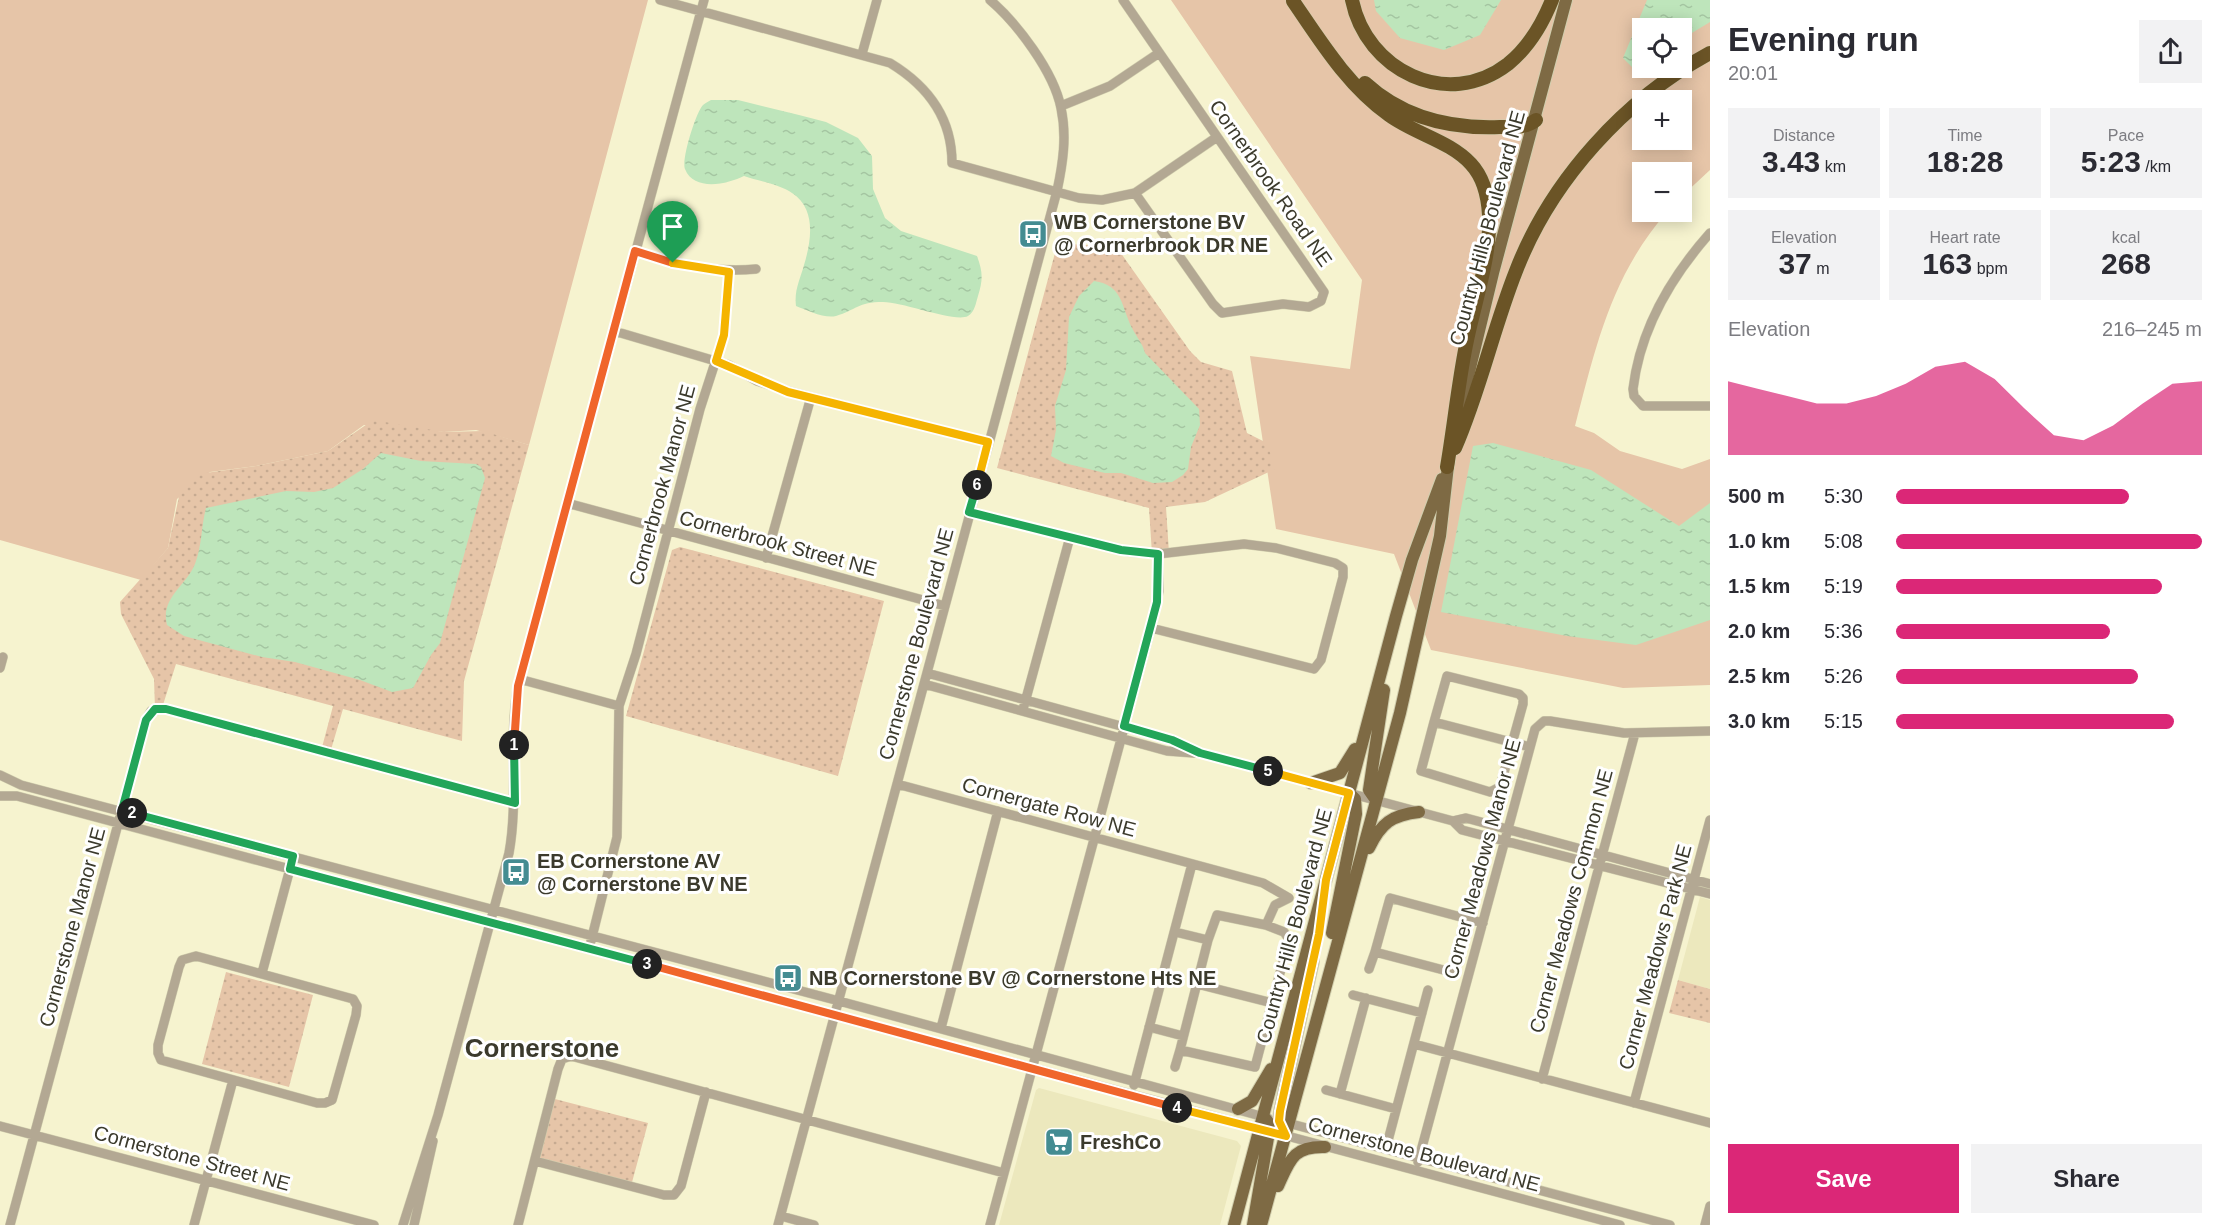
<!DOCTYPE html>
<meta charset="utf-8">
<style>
:root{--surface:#fff;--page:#f2f2f3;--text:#2b2b33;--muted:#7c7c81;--accent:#db2777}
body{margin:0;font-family:Arial,sans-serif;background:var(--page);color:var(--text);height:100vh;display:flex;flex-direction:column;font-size:22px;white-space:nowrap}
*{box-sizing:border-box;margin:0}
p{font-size:20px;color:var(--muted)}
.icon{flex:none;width:33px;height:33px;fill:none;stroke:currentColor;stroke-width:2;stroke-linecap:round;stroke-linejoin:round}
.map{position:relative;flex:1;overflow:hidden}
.panel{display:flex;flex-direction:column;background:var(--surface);width:510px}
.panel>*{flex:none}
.fabs{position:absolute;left:1632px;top:18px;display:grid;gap:12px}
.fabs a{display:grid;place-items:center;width:60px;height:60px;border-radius:0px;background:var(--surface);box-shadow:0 3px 15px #0003;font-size:30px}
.pin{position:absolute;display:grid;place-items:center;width:51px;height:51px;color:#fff;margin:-62px -26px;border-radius:50% 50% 50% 0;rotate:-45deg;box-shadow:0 0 6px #0007}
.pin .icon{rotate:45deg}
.km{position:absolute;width:30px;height:30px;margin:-15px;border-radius:50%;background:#222;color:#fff;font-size:16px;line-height:30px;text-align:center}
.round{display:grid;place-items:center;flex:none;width:63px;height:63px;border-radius:0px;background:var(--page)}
.head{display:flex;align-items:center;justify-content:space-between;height:102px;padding:0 18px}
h1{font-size:33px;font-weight:800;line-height:45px}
.figures{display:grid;grid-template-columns:repeat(3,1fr);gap:9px;height:102px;padding:6px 18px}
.figures div{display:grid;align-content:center;border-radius:0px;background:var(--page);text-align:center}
.figures b{font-size:30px;font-weight:800}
.figures small{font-size:16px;font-weight:400}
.figures p{font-size:16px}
.chart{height:168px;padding:12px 18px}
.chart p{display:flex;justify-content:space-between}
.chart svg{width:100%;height:108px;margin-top:6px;fill:var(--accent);opacity:.7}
.cta{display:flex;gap:12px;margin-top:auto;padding:12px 18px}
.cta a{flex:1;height:69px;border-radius:0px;background:var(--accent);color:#fff;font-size:24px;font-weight:800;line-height:69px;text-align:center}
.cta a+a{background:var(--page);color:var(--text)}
ul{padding:0 18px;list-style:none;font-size:20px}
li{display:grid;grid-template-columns:96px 72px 1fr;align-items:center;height:45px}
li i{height:15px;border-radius:8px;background:var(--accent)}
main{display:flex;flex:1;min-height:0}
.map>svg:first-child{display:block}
</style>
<main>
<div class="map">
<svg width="1710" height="1225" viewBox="0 0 1710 1225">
<defs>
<pattern id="park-dots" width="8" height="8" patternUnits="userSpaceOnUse" patternTransform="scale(1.5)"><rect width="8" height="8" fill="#e6c5a8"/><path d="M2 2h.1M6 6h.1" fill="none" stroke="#c6aa91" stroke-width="1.8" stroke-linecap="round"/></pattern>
<pattern id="water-ripples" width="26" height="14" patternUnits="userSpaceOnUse" patternTransform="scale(1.5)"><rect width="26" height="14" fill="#bee5bb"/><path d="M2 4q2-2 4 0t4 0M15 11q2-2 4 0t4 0" fill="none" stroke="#a4c5a1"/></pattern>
</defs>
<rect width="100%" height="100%" fill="#f6f3cf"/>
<path fill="#ece8bd" d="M1700,897l10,3v89l-32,-9z
M1039,1088l198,53 4,5 -21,79h-221l37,-135z"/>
<path fill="#e6c5a8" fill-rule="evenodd" d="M0,0h648l-119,445 -53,-15 -32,2 -80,-7 -36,26 -72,15 -46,6 -33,27 -9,49 -27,32 -141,-40z
M1171,0h539v170l-28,26v-24h-40v40h25c-56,64 -71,134 -92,214l19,7 26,18 62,18 28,-10v226l-87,3 -192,-38 -37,-96 -118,-25 -26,-173 100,13 12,-89zM1642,28h40v40h-40zM1642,100h40v40h-40z"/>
<path fill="url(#park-dots)" d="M1058,242c15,4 52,2 60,7l72,102 11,11 31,9 15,62 20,10 8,26 -70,33 -39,5 3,46 -17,1 -3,-46 -152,-40z
M373,420l71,12 39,-1 46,14 -65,236 -2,60 -119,-32 -13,44 -9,-2 12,-45 -157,-42 -14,44 -7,1 -1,-30 -33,-65 -1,-12 48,-54 13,-61 17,-13 58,-8 72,-15z
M680,547l204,54 -46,175 -212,-60 46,-166z
M226,972l87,23 -24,92 -87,-23z
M1678,980l32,9v34l-41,-10z
M551,1098l97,25 -17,63 -96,-25z"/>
<path fill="url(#water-ripples)" d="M1374,0h127l-21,35 -36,15 -44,-12 -24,-27z
M1647,0h63v22l-28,17v-11h-40v35l-8,6 -11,-11z
M711,100h27l61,15 27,7 32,16 14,18 1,33 12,29 16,13 76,25c6,16 6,24 1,40 -2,6 -3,16 -10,20 -13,7 -64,-14 -85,-14 -25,0 -27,8 -47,14 -11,3 -30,-6 -40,-10 -2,-16 4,-26 8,-41 7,-23 13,-56 -12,-72 -12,-9 -34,-12 -48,-17 -16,8 -50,16 -59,-7 -4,-9 11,-57 18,-64 2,-2 5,-3 8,-5z
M1094,281c29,4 27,25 38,47 5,10 10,14 13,25l54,56 1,16 -9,22 -3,22 -5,6 -11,7 -19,1 -32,-10h-16l-41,-10 -13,-7 5,-26 -1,-24 11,-36 3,-53 10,-21z
M1493,443l98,27 88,56 31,-23v117l-74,25 -69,-9 -126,-24 32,-166z
M381,453l40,8 55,3 5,3 4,11 -45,165 -9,12 -18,33 -21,4 -32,-12 -65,-18 -33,-5 -78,-21 -17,-11c-7,-27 19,-39 28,-61 7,-18 6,-37 11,-56l80,-17 28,1 19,-4 30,-19z"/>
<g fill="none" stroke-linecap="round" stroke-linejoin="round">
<g stroke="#d1ceae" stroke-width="10">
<path id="minor" d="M660,0l230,63c38,23 62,55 62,100l127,35 23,2 33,-7 82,-56
M1123,0l192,279 9,13 -3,9 -12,6 -26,-3 -61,9 -9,-9 -78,-111
M862,54l15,-54
M1061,106l49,-20 49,-33
M1710,233c-39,44 -70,97 -77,156l1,7 9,10h67
M635,251c41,13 78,22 121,18
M614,331l115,34 28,16 31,10 200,51
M567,503l378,103
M969,512l160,40 29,2 86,-10 32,4 59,15 8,5v9l-22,83 -7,9 -163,-41
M766,558l45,-161
M0,668l3,-11
M927,673l245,67 28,13 253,68 13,-3 244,66
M519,679l100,27
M924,684l243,67 27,2
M1024,706l46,-169
M1434,722l-13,49 69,21 10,-5 23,-83v-6l-4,-4 -72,-18 -13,46 96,25
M0,775l21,10 818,216 429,117
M897,784l366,99 26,15 -14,7 -9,20 -49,-10 -9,25 -28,110 75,17 34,-128 -5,-7 -18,-7
M0,796h17l1603,429
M1453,821l9,9 248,64
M1466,919l-15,53 -76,-20 15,-54 93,25
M1175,932l33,8
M591,941l26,-104 2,-131 17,-52 64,-245 24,-74 5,-64
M196,956l157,43 4,7 -1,9 -24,85 -7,3h-8l-156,-43 -3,-7v-8l21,-78 3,-7z
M1369,969l6,-17
M262,973l29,-108
M1197,984l75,19
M1353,995l69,18
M1149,1027l34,9
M941,1028l57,-217
M1414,1044l296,79
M1175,1067l5,-17
M1542,1079l93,-346
M1134,1085l58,-221
M1326,1090l70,19
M1340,1094l26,-96
M1634,1103l76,-283
M1284,1122l386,103
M0,1126l374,99
M1386,1148l42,-158
M535,1161l129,34h10l7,-9 25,-94
M1418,1162l117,-433 9,-8h6l74,12 86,-2
M781,1216l33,9
M10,1225l136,-505 5,-9 15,-2 349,94
M194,1225l39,-145
M403,1225l35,-110 71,-262c10,-55 -1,-112 9,-168l186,-685
M414,1225l19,-84
M518,1225l40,-156 4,-10 9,-3 433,117
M778,1225l279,-1034c6,-28 10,-55 4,-83 -7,-36 -44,-85 -71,-108
M990,1225l161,-597 8,-37 -1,-37
M1705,1225l5,-19"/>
</g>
<g stroke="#d1ceae" stroke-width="14">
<path id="major" d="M1461,405l32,-132 73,-273
M1311,783l29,-10 15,-24
M1376,800l-7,-10 15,-100
M1369,848c12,-25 23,-33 50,-36
M1332,933l24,-119 -1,-15 -6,-6
M1238,1109l14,-8 19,-32
M1286,1136l-7,-15 1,-10 33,-150
M1278,1186c12,-26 15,-40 47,-39
M1234,1225l162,-609 16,-56 30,-81
M1253,1225l16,-93 -1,-10 -4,-5
M1261,1225l139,-512 40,-177 9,-79"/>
</g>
<g stroke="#d1ceae" stroke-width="15">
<path id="highway" d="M1352,0c14,70 95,111 156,64 21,-17 34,-39 44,-64
M1293,1c28,41 55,85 96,114 26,19 61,26 82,49 13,14 17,32 18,51 2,43 -15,88 -23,130 -8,40 -12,81 -19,122
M1365,83c38,35 85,46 135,44 13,0 26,1 36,-7
M1455,448c25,-57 38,-119 61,-177 35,-91 109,-172 194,-218"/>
</g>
<use href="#minor" stroke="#b3a893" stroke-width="9"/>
<use href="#major" stroke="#7e6a44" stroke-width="12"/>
<use href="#highway" stroke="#6b5426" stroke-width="14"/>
</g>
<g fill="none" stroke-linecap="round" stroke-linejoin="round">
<g stroke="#fff" stroke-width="12">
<path id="split-1" d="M514,745l4,-59 117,-435 38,12"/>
</g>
<g stroke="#fff" stroke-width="12">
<path id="split-2" d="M132,813l-10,-3 24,-90 9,-11h11l349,94 -1,-58"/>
</g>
<g stroke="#fff" stroke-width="12">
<path id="split-3" d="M132,813l161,43 -3,13 357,95"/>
</g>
<g stroke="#fff" stroke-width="12">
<path id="split-4" d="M647,964l530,144"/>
</g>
<g stroke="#fff" stroke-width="12">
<path id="split-5" d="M1177,1108l109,28 -7,-15 1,-10 39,-177 7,-54 23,-87 -81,-22"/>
</g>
<g stroke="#fff" stroke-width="12">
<path id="split-6" d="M977,485l-8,27 152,38 37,4 -1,48 -33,124 48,14 28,13 68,18"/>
</g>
<g stroke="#fff" stroke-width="12">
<path id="split-7" d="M673,263l56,9 -5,63 -8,26 72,31 200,50 -11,43"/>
</g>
<use href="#split-1" stroke="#f0652b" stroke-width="8"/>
<use href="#split-2" stroke="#22a559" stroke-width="8"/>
<use href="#split-3" stroke="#22a559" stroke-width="8"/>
<use href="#split-4" stroke="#f0652b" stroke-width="8"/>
<use href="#split-5" stroke="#f5b400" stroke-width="8"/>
<use href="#split-6" stroke="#22a559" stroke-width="8"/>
<use href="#split-7" stroke="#f5b400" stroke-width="8"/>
</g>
<defs>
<g id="bus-square" transform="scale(1.5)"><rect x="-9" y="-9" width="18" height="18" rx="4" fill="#448c92" stroke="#fff"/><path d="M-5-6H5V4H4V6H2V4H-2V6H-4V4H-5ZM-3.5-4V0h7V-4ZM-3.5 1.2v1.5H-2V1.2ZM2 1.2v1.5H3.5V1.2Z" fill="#fff"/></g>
<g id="supermarket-square" transform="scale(1.5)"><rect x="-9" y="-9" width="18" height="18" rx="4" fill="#448c92" stroke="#fff"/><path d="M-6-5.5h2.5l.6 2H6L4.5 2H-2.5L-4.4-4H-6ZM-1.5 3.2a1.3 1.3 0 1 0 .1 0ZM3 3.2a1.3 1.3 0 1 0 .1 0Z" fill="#fff"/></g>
</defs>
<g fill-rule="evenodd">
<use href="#bus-square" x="1033" y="234"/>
<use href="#bus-square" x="516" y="872"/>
<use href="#bus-square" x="788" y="978"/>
<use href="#supermarket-square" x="1059" y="1142"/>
</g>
<g text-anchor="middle" stroke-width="6" stroke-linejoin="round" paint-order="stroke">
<g font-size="20" fill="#3b3a2c" stroke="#fff">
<text transform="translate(1271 183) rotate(55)" y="7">Cornerbrook Road NE</text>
<text transform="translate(1487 228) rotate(-75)" y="7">Country Hills Boulevard NE</text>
<text transform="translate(662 485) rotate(-75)" y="7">Cornerbrook Manor NE</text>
<text transform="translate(778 543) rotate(15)" y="7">Cornerbrook Street NE</text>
<text transform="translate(916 644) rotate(-75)" y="7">Cornerstone Boulevard NE</text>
<text transform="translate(1049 807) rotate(15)" y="7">Cornergate Row NE</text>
<text transform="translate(1482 859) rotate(-75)" y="7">Corner Meadows Manor NE</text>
<text transform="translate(1571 901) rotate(-75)" y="7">Corner Meadows Common NE</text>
<text transform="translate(1294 926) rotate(-75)" y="7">Country Hills Boulevard NE</text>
<text transform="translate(72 927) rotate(-75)" y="7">Cornerstone Manor NE</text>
<text transform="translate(1655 957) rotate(-75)" y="7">Corner Meadows Park NE</text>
<text transform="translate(1424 1154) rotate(15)" y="7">Cornerstone Boulevard NE</text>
<text transform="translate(192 1158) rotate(15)" y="7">Cornerstone Street NE</text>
</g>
<g font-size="20" font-weight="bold" fill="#3b3a2c" stroke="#fff" text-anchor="start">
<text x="1054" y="229">WB Cornerstone BV<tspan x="1054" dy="23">@ Cornerbrook DR NE</tspan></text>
<text x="537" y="868">EB Cornerstone AV<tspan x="537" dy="23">@ Cornerstone BV NE</tspan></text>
<text x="809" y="985">NB Cornerstone BV @ Cornerstone Hts NE</text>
<text x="1080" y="1149">FreshCo</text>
</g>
<g font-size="26" font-weight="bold" fill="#3b3a2c" stroke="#fff">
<text x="542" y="1057">Cornerstone</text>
</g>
</g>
</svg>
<div class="fabs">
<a><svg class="icon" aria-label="locate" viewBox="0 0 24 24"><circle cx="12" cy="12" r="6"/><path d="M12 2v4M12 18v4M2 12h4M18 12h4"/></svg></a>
<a>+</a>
<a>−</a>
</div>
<div class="pin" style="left:673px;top:263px;background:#1e9e55"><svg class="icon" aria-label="arrive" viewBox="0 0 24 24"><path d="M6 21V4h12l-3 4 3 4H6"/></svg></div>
<b class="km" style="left:514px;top:745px">1</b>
<b class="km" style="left:132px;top:813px">2</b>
<b class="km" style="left:647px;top:964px">3</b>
<b class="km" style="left:1177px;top:1108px">4</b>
<b class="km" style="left:1268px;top:771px">5</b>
<b class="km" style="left:977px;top:485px">6</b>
</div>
<section class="panel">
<div class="head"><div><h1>Evening run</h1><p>20:01</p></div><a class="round"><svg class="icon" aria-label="share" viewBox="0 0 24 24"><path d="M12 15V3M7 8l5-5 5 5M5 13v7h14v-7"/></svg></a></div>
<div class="figures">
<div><p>Distance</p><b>3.43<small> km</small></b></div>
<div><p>Time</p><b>18:28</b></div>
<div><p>Pace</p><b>5:23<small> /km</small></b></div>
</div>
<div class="figures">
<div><p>Elevation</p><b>37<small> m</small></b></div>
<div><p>Heart rate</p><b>163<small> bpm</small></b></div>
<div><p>kcal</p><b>268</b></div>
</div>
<div class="chart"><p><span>Elevation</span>216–245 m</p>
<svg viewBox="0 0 160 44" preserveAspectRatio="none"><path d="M0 44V14L10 17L20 20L30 23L40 23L50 20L60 15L70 8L80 6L90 13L100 25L110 36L120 38L130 32L140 23L150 15L160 14V44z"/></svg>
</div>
<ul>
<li><b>500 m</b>5:30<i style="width:76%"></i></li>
<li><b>1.0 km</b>5:08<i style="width:100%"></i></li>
<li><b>1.5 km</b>5:19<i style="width:87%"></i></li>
<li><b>2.0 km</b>5:36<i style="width:70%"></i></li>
<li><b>2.5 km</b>5:26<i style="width:79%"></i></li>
<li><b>3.0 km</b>5:15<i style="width:91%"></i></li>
</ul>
<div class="cta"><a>Save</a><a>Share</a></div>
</section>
</main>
